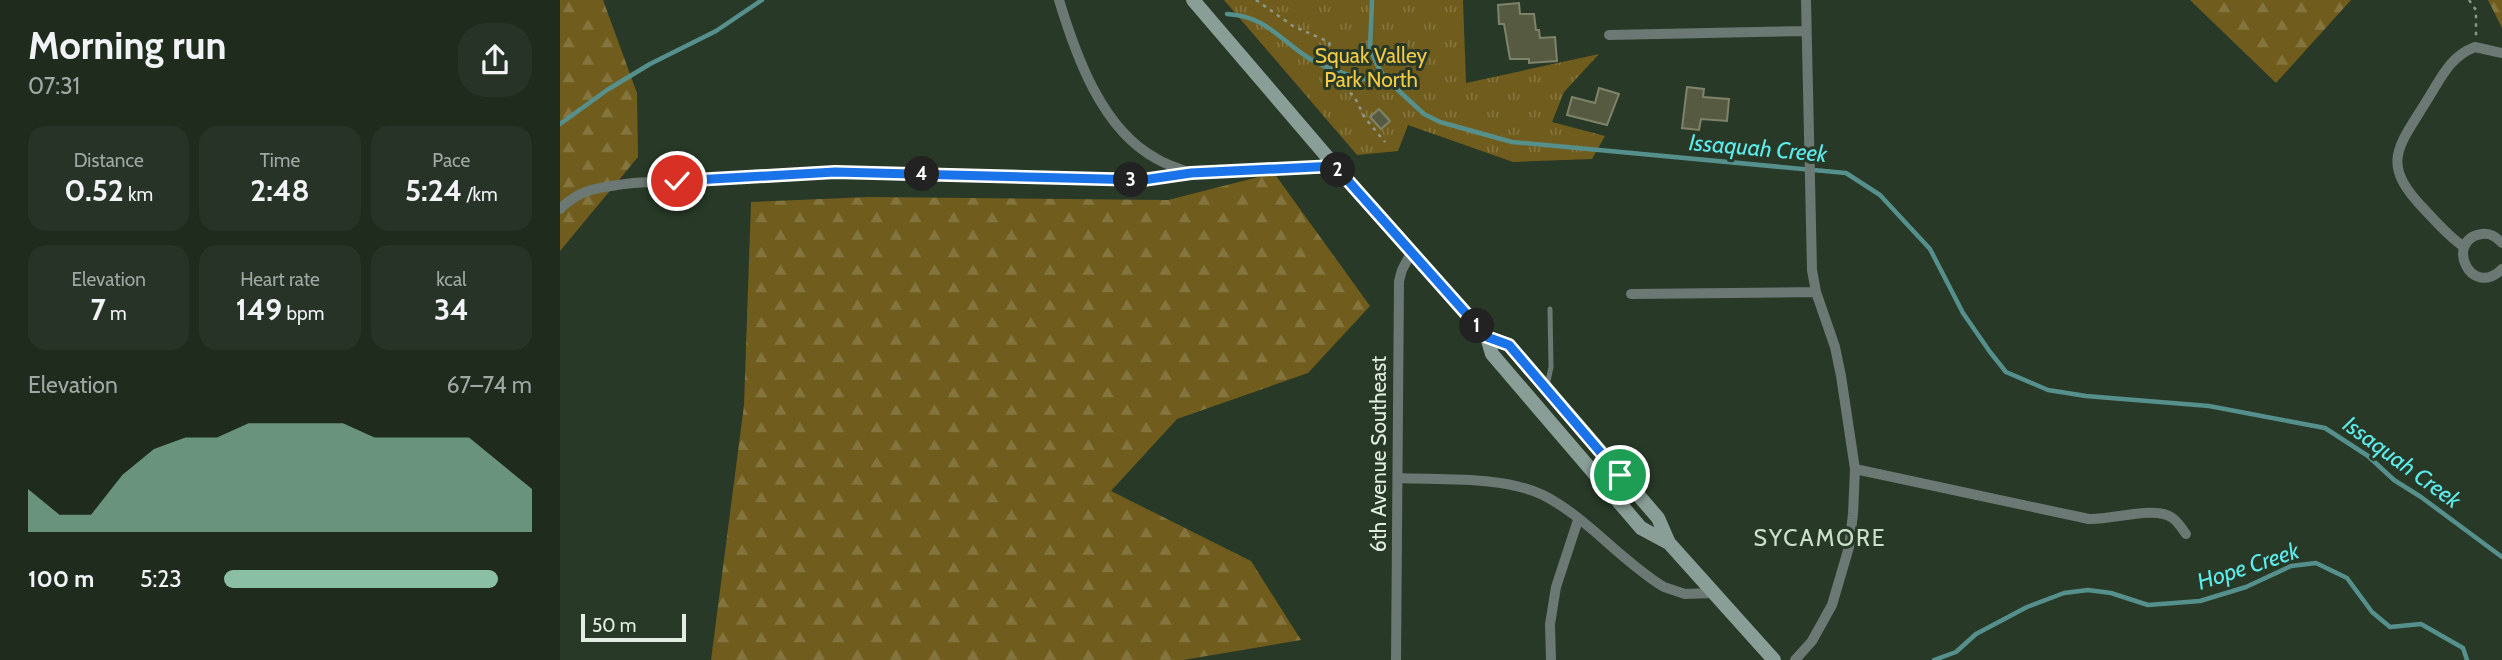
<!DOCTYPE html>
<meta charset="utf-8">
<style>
:root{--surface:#1e2b1d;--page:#263326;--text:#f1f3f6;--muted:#a1a7a4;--accent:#8abfa5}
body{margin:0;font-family:Cabin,sans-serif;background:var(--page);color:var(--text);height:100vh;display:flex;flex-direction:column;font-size:26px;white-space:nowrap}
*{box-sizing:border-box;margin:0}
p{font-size:23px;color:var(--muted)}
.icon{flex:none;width:38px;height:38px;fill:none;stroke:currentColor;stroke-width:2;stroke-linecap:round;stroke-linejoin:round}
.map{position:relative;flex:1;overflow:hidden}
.side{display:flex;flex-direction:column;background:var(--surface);width:560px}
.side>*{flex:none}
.scale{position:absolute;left:21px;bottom:18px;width:105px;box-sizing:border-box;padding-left:7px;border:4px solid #e3eee2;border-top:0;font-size:19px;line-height:24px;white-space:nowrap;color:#e3eee2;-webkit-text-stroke:5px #283927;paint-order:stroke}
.pin{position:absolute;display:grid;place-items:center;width:60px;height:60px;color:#fff;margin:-30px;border:4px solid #fff;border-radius:50%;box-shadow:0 2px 7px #0007}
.km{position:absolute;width:35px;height:35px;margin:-18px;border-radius:50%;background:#222;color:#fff;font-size:19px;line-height:35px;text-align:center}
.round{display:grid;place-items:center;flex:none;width:74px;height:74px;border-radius:28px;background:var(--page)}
.overview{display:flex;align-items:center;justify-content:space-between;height:119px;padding:0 28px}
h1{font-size:38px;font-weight:700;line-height:52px}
.stats{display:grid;grid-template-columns:repeat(3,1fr);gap:10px;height:119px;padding:7px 28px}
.stats div{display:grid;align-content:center;border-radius:18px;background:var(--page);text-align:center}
.stats b{font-size:30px;font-weight:700}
.stats small{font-size:19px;font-weight:400}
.stats p{font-size:19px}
.chart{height:196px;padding:14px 28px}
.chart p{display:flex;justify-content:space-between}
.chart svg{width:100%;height:126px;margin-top:7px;fill:var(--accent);opacity:.7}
ul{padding:0 28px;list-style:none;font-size:23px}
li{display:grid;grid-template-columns:112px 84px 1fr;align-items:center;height:52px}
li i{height:18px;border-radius:9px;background:var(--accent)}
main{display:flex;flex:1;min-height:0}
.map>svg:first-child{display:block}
</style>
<main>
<section class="side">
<div class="overview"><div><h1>Morning run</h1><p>07:31</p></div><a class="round"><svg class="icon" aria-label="share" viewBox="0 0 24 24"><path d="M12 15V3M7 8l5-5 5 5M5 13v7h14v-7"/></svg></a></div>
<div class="stats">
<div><p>Distance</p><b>0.52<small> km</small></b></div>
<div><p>Time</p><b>2:48</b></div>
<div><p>Pace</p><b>5:24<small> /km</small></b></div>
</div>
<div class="stats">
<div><p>Elevation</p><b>7<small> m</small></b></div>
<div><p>Heart rate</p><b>149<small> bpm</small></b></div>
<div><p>kcal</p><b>34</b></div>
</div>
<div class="chart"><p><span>Elevation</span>67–74 m</p>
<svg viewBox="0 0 160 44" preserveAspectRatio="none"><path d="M0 44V29L10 38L20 38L30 24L40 15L50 11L60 11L70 6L80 6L90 6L100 6L110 11L120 11L130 11L140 11L150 20L160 29V44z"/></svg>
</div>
<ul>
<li><b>100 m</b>5:23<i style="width:89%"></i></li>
</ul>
</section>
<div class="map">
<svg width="1942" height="660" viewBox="0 0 1942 660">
<defs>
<pattern id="grass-tufts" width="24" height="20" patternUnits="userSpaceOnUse" patternTransform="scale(1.75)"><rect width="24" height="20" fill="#705c1c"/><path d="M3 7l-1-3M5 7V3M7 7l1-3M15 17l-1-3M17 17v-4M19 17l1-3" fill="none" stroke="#84743d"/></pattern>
<pattern id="forest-firs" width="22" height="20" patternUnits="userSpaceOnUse" patternTransform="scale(1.75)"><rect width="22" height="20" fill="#705c1c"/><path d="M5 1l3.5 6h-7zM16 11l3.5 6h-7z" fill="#84743d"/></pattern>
</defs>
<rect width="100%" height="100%" fill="#283927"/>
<path fill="url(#grass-tufts)" d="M664,0h239l3,83 133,-29 -35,38 -12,30 53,14 -13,23 -79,3 -105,-37 -10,26 -41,4z"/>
<path fill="url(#forest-firs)" d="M0,0h43l34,93 1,64 -78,94z
M1630,0h161l-75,83z
M1928,0h14v28z
M714,173l96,133 -62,67 -131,46 -66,72 140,70 50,79 -118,20h-472l33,-255 7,-203 118,-5 299,3z"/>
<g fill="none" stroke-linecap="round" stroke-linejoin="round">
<path stroke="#56908d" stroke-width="4.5" d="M812,0l-2,48 7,17 10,15 37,34 16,8 72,20 334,31 34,22 50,54 33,64 27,39 16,20 42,18 38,6 123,10 116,22 43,28 26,24 27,17 81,60
M667,14c38,2 51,24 80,43 22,14 57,24 83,26
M0,124l47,-34 43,-26 66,-33 46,-31
M1374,660l22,-8 20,-18 51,-27 37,-14 24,-3 23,3 37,12 52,-4 46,-14 45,-21 25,-3 31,15 25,34 18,15 31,-3 42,24 4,12"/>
</g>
<path fill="#555a41" stroke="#7e8369" stroke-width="2" d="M959,3l1,11h14l2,16h3l1,8 15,-1 2,24 -28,2v-4h-19l-6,-35h-5l-1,-19z
M1127,87l17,2 -1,8 26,2 -2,22 -26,-2 -2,11 -17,-2z
M1039,88l20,6 -12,31 -40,-10 5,-18 23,6z
M819,109l11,12 -9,8 -11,-12z"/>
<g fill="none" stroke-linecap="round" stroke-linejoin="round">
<path stroke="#8a9889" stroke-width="2.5" stroke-dasharray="3.5 5" stroke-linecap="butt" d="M696,0l37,26 36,16 5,21 -3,10 5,9 18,14 11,22 20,24
M1909,0l7,10v27"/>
<path stroke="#6b7873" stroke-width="5" d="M987,386l4,-19 -1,-58"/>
<path stroke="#6b7873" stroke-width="10" d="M499,0c17,56 43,130 98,159 10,6 21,9 31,13
M1049,35l197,-4
M0,209c9,-9 18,-15 31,-19 37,-9 78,-9 116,-12 145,-11 291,-2 436,2l48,-7 144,-7
M1942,243c-6,-6 -11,-10 -20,-9 -38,5 -12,66 20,35
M1904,247c-15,-10 -27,-24 -39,-37 -47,-48 -26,-63 4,-113 13,-21 22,-41 46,-50l27,6
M1071,294l185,-2
M1295,469l234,50c23,1 64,-13 82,-2 7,4 11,12 15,17
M838,478c44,2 105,-2 145,17 45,23 78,66 121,92l21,7 28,-1
M836,660l3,-379 3,-11 10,-19
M991,660l-1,-36 6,-37 22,-67
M1235,660l17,-19 20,-36 17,-58 4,-33 2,-45 -14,-93 -6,-29 -19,-55 -4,-22 -6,-270"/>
<path stroke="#899e96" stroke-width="14" d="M633,0l142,166 152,171 5,17 149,174 28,15
M927,337l22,8 149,173 11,25 105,117"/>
</g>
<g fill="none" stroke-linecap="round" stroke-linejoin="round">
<g stroke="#fff" stroke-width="14">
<path id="route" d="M117,181l158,-9 308,8 48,-7 144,-7 152,171 22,8 111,130"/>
</g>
<use href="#route" stroke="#1a73e8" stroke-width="9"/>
</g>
<g text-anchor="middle" stroke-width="6" stroke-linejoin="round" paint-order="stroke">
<g font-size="21" fill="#f4cb47" stroke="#283927">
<text x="811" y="63">Squak Valley<tspan x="811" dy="24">Park North</tspan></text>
</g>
<g font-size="21" fill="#e3eee2" stroke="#283927">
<text transform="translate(819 454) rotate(-90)" y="7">6th Avenue Southeast</text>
</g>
<g font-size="23" font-style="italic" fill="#5debec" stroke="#283927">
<text transform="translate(1198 148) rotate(5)" y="8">Issaquah Creek</text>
<text transform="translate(1842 462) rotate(36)" y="8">Issaquah Creek</text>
<text transform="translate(1688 566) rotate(-18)" y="8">Hope Creek</text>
</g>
<g font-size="23" letter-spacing="2" fill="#cae0c9" stroke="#283927">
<text x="1260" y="546">SYCAMORE</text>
</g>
</g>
</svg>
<div class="scale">50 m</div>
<div class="pin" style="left:1060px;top:475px;background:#1e9e55"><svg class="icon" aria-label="arrive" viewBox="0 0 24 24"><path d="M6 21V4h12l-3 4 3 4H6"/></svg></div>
<div class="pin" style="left:117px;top:181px;background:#d93025"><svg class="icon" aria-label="check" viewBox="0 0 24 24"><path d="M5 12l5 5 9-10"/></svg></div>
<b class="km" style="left:917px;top:326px">1</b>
<b class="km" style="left:778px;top:170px">2</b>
<b class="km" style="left:571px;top:180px">3</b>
<b class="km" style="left:362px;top:174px">4</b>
</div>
</main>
